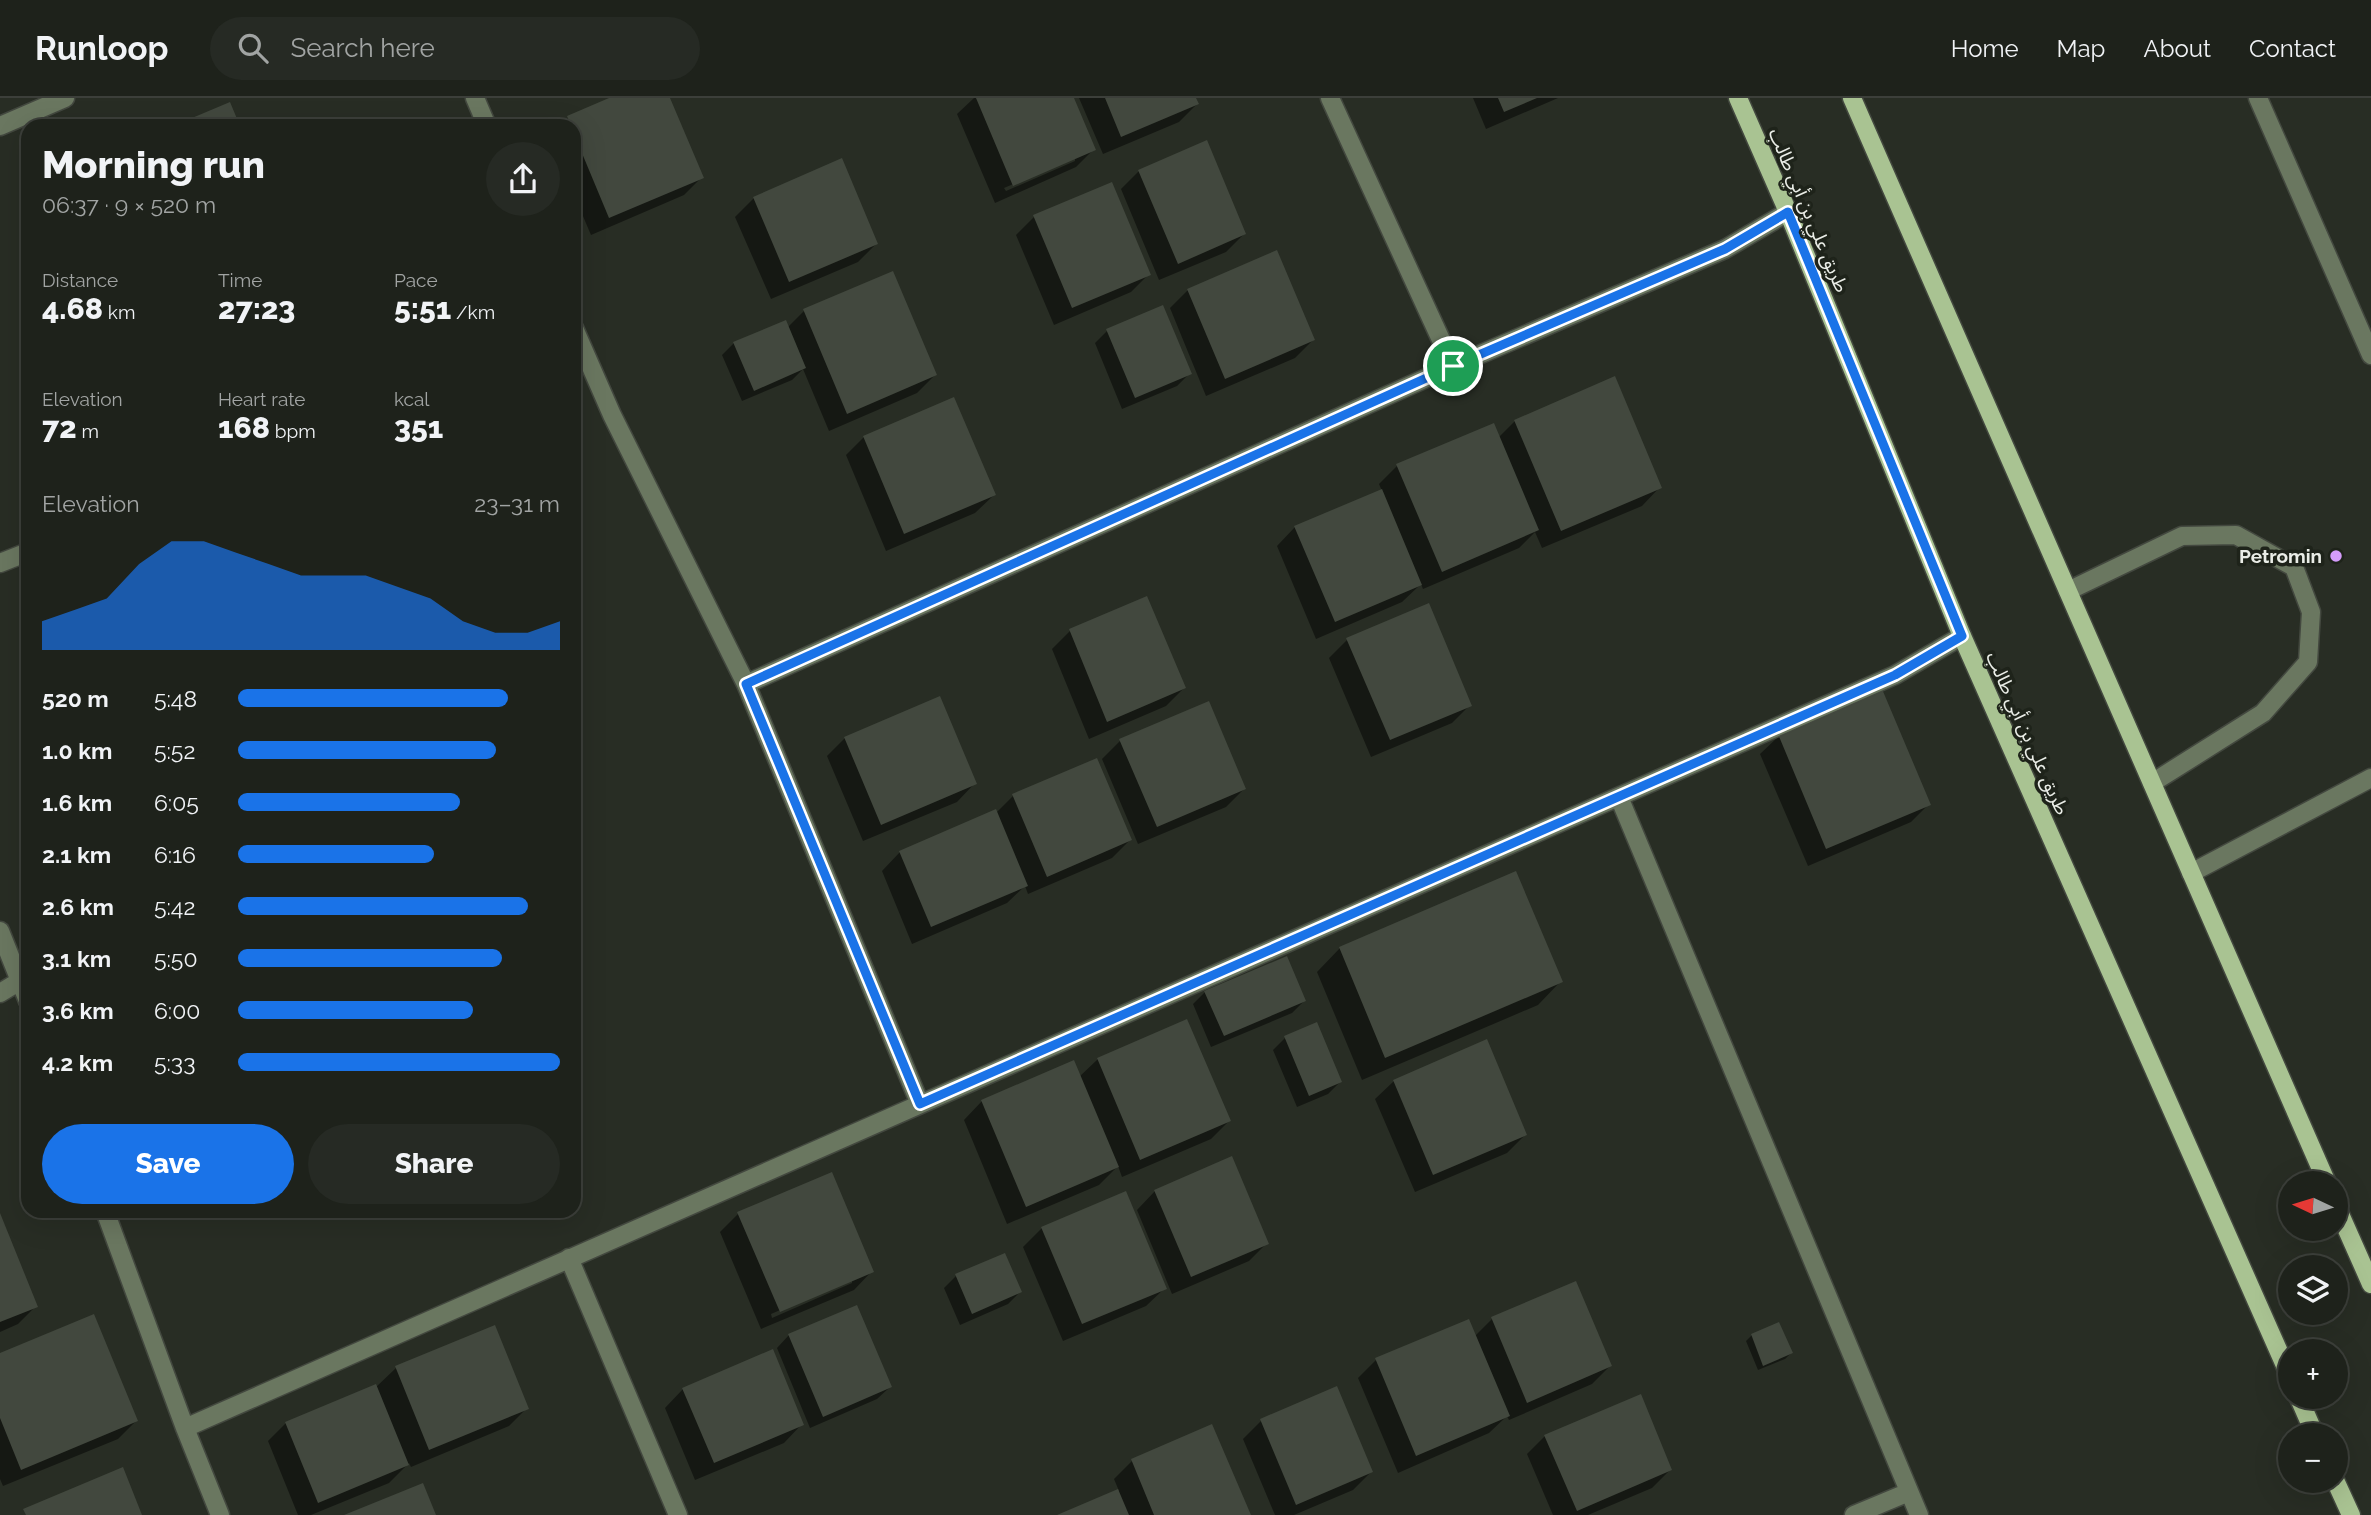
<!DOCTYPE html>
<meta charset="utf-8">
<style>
:root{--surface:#1e221b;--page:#262a24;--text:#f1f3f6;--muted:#a1a4a3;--line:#3c3f3a;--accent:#1a73e8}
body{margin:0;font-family:Raleway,"Noto Sans Arabic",sans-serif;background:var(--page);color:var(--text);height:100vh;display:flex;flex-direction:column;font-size:26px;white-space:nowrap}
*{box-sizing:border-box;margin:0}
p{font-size:23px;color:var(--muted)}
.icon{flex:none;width:38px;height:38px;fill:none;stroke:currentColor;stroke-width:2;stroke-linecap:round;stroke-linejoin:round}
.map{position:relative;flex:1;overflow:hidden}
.details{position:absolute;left:21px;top:21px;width:560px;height:1099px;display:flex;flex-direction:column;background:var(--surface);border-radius:21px;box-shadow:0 7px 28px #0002,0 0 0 2px var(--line)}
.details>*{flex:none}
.needle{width:46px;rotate:274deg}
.fabs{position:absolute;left:2278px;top:1073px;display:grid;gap:14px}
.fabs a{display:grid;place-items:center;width:70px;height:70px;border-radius:50%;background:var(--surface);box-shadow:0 7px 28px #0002,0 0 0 2px var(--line);font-size:35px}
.pin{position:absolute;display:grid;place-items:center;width:60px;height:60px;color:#fff;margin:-30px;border:4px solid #fff;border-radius:50%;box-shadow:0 2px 7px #0007}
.round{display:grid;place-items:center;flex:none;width:74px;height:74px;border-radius:37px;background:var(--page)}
.headline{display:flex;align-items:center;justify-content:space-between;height:119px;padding:0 21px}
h1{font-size:38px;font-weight:800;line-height:52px}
.metrics{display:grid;grid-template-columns:repeat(3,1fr);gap:10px;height:119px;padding:7px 21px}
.metrics div{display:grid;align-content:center}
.metrics b{font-size:30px;font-weight:800}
.metrics small{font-size:19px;font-weight:400}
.metrics p{font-size:19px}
.chart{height:196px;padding:14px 21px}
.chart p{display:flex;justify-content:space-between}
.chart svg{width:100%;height:126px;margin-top:7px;fill:var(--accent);opacity:.7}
.cta{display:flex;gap:14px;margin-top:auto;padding:14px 21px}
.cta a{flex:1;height:80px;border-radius:42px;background:var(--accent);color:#fff;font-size:28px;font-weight:800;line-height:80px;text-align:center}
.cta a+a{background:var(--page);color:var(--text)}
ul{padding:0 21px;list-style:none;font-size:23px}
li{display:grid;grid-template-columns:112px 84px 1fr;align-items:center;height:52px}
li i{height:18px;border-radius:9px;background:var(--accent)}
header{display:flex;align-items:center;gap:42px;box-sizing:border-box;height:98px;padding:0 35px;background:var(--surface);border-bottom:2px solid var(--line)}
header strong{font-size:33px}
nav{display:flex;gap:38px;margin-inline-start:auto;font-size:24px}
.search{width:490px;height:63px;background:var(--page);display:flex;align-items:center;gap:18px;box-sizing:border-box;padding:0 24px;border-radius:38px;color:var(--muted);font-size:26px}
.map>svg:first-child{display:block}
</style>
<header>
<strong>Runloop</strong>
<div class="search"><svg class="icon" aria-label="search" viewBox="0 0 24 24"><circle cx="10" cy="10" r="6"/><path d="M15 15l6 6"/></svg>Search here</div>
<nav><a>Home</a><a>Map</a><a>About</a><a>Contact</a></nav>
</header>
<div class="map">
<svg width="2371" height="1417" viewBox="0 0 2371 1417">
<rect width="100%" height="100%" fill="#282d24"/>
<path fill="#0007" fill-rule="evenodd" d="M614,0h54l34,79 -18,18 -93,40 -17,-40v-69h-15l9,-8z
M974,0h99l21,51 -18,18 -81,36 -38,-89zM1075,59v4l-69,30 -2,-3z
M1079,0h116l2,6 -18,18 -76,32z
M1473,0h85l-72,31z
M841,63l35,83 -18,18 -87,37 -36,-82 19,-19z
M1139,73l105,63 -18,18 -67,28 -38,-91z
M1034,119l115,57 -18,18 -77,33 -38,-90z
M1188,192l125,50 -18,18 -89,38 -36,-88z
M804,213l131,64 -18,18 -88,38 -26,-62 -11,11 -50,21 -20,-46 12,-12 53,-15z
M1107,233l83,42 -13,13 -55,23 -27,-66z
M1515,323l145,66 -18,19 -100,42 -7,-16 -16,16 -96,41 -2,-5 -19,18 -86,37 -39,-93 18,-19 87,-36 -3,-7 18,-18 101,-28z
M864,339l130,58 -19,18 -89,38 -40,-96z
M1147,500l37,90 -18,18 -77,33 -37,-90 18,-18z
M1347,542l123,65 -18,18 -81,34 -42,-99z
M1881,594l48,112 -18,18 -103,44 -48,-112 19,-18z
M845,640l130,45 -18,19 -94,39 -36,-85z
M1120,643l124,48 -18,18 -88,37 -36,-85z
M1013,698l117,44 -18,18 -84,36 -3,-8 -18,17 -95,41 -30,-73 18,-19 95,-38z
M1340,850l221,33 -23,24 -176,75 -45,-108z
M1205,894l99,9 -12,12 -81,34 -18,-43z
M1285,940l55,44 -12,12 -31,13 -24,-57z
M1098,961l131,62 -18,18 -89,38 -4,-11 -19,19 -92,39 -43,-104 18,-19 97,-24z
M1394,983l131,54 -18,18 -92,39 -40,-93z
M1155,1093l112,52 -18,18 -77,33 -35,-84z
M738,1116l134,57 -18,19 -93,39 -41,-97zM852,1181v4l-80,35 -1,-4z
M0,1122l36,86 -18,18 -18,8z
M1042,1130l123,60 -19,18 -83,35 -40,-94z
M956,1178l64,16 -12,12 -48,21 -16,-37z
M1492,1221l118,47 -18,18 -83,36 -2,-4 -18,17 -91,40 -40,-95 18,-18 98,-23z
M494,1229l33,81 -18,18 -98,41 -2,-4 -20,20 -78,32h-13l-30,-74 18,-18 89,-35 21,-20z
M789,1237l101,52 -13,12 -67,29 -33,-80z
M1752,1237l39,18 -6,6 -27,11 -12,-29z
M0,1257l136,66 -18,18 -115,47 -3,-7z
M683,1291l119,35 -18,19 -89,37 -30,-72z
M1261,1323l110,51 -18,18 -59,25h-19l-32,-76z
M1545,1338l125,34 -18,18 -64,27h-35l-26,-61z
M1132,1363l117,54h-187l57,-24 -5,-12z"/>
<path fill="#42483e" d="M609,0h61l34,80 -95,40 -35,-84v-8h-3l-4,-10z
M976,0h98l22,52 -83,36z
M1105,0h91l3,6 -78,33z
M1498,0h39l-33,14z
M230,4l10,24h-67z
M1207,42l39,94 -68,30 -40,-94z
M842,60l36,86 -89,38 -36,-85z
M1112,84l39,93 -79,33 -39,-93z
M1277,152l38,90 -90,39 -38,-90z
M893,173l44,104 -90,39 -44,-105z
M1163,207l29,69 -57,24 -29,-69z
M786,222l20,48 -52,23 -21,-49z
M1615,278l47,112 -101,43 -47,-111z
M954,299l42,98 -92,39 -41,-98z
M1494,325l45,107 -97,42 -46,-108z
M1382,391l40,96 -87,37 -41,-96z
M1147,498l39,92 -79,34 -38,-93z
M1429,505l43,103 -82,34 -44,-102z
M1882,591l49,116 -105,44 -48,-115z
M940,598l37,88 -96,41 -37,-88z
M1209,603l37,88 -89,38 -38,-88z
M1097,660l35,82 -85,37 -35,-83z
M996,711l32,77 -97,41 -32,-76z
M1516,773l47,111 -178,76 -46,-111z
M1287,858l19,45 -82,35 -20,-45z
M1187,921l44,102 -91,39 -43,-102z
M1317,924l25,60 -33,14 -25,-60z
M1487,941l40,96 -94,40 -40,-95z
M1074,962l45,107 -93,40 -45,-107z
M1232,1058l37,88 -78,33 -37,-87z
M832,1074l42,100 -94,40 -43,-100z
M1126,1093l41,98 -85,35 -41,-97z
M0,1115l38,94 -38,15z
M1005,1155l17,39 -50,22 -17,-40z
M1576,1183l36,85 -85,37 -36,-86z
M857,1207l35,82 -69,30 -35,-83z
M94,1216l44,107 -117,49 -21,-52v-65z
M1469,1221l41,97 -94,40 -41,-98z
M1779,1224l14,31 -30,13 -12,-32z
M495,1227l34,84 -100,41 -34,-84z
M773,1251l31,76 -90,38 -32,-75z
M376,1286l33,81 -91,38 -33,-81z
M1337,1288l36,86 -77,33 -36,-86z
M1641,1296l31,76 -95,41 -33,-76z
M1212,1326l39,91h-97l-23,-56z
M123,1369l19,48h-116l-3,-6z
M423,1385l13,32h-92z
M1118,1391l11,26h-72z"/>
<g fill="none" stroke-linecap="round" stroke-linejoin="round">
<g stroke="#43483f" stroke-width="21">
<path id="minor" d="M475,0l12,28
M1330,0l123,268
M2258,0l113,257
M0,28l65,-28
M574,230l38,87 134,269 174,420
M0,465l28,-11
M2068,493l114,-55 54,-1 58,32 17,45 -3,50 -45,51 -111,70
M746,586l707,-318 272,-117 63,-37
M1619,699l300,718
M2191,775l180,-95
M0,833l28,70
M0,895l28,-17
M105,1113l80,217 35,87
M569,1160l109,257
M185,1330l1710,-753 67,-39
M1854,1417l55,-23"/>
</g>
<g stroke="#43483f" stroke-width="21">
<path id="major" d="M1738,0l50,114 174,424 329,743
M1852,0l475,1085
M2336,1107l35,79
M2298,1298l17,39
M2335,1382l16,35"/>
</g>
<use href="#minor" stroke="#6a7760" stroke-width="18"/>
<use href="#major" stroke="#a9c392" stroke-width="18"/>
</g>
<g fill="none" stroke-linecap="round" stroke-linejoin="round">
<g stroke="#fff" stroke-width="14">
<path id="route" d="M1788,114l174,424 -67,39 -975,429 -174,-420 707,-318 272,-117z"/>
</g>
<use href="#route" stroke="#1a73e8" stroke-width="9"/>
</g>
<circle fill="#d59cfb" stroke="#1e231a" stroke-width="2.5" cx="2336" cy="458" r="7"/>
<g text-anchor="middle" stroke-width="7" stroke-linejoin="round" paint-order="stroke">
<g font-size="19" fill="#eaede7" stroke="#1e231a">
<text transform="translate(1809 112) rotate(67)" y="7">طريق علي بن أبي طالب</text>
<text transform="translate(2028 635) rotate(66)" y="7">طريق علي بن أبي طالب</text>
</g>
<g font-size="19" font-weight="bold" fill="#eaede7" stroke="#1e231a" text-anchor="end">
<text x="2322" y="465">Petromin</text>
</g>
</g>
</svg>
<div class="fabs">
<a><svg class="needle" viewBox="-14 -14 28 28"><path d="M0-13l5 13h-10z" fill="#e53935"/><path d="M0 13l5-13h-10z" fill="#a1a4a3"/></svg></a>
<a><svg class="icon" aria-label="layers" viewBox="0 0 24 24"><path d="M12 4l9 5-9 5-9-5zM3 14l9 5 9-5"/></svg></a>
<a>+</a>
<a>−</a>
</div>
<div class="pin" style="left:1453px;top:268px;background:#1e9e55"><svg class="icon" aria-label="arrive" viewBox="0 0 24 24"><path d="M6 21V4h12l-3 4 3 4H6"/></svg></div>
<section class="details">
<div class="headline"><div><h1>Morning run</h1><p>06:37 · 9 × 520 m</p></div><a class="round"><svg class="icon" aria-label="share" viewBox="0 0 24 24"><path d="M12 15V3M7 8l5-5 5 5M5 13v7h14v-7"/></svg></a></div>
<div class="metrics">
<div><p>Distance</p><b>4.68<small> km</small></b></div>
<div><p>Time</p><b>27:23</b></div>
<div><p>Pace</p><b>5:51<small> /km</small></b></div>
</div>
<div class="metrics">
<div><p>Elevation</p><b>72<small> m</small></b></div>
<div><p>Heart rate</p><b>168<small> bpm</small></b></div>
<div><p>kcal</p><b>351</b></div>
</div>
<div class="chart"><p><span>Elevation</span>23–31 m</p>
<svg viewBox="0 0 160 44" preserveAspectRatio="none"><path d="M0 44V34L10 30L20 26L30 14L40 6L50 6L60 10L70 14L80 18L90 18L100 18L110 22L120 26L130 34L140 38L150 38L160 34V44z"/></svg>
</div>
<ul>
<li><b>520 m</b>5:48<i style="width:84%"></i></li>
<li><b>1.0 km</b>5:52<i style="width:80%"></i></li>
<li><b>1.6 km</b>6:05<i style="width:69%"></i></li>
<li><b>2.1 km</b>6:16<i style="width:61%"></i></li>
<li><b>2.6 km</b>5:42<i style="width:90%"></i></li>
<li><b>3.1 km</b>5:50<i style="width:82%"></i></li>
<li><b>3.6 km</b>6:00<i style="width:73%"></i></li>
<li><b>4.2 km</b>5:33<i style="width:100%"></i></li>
</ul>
<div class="cta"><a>Save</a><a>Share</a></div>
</section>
</div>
